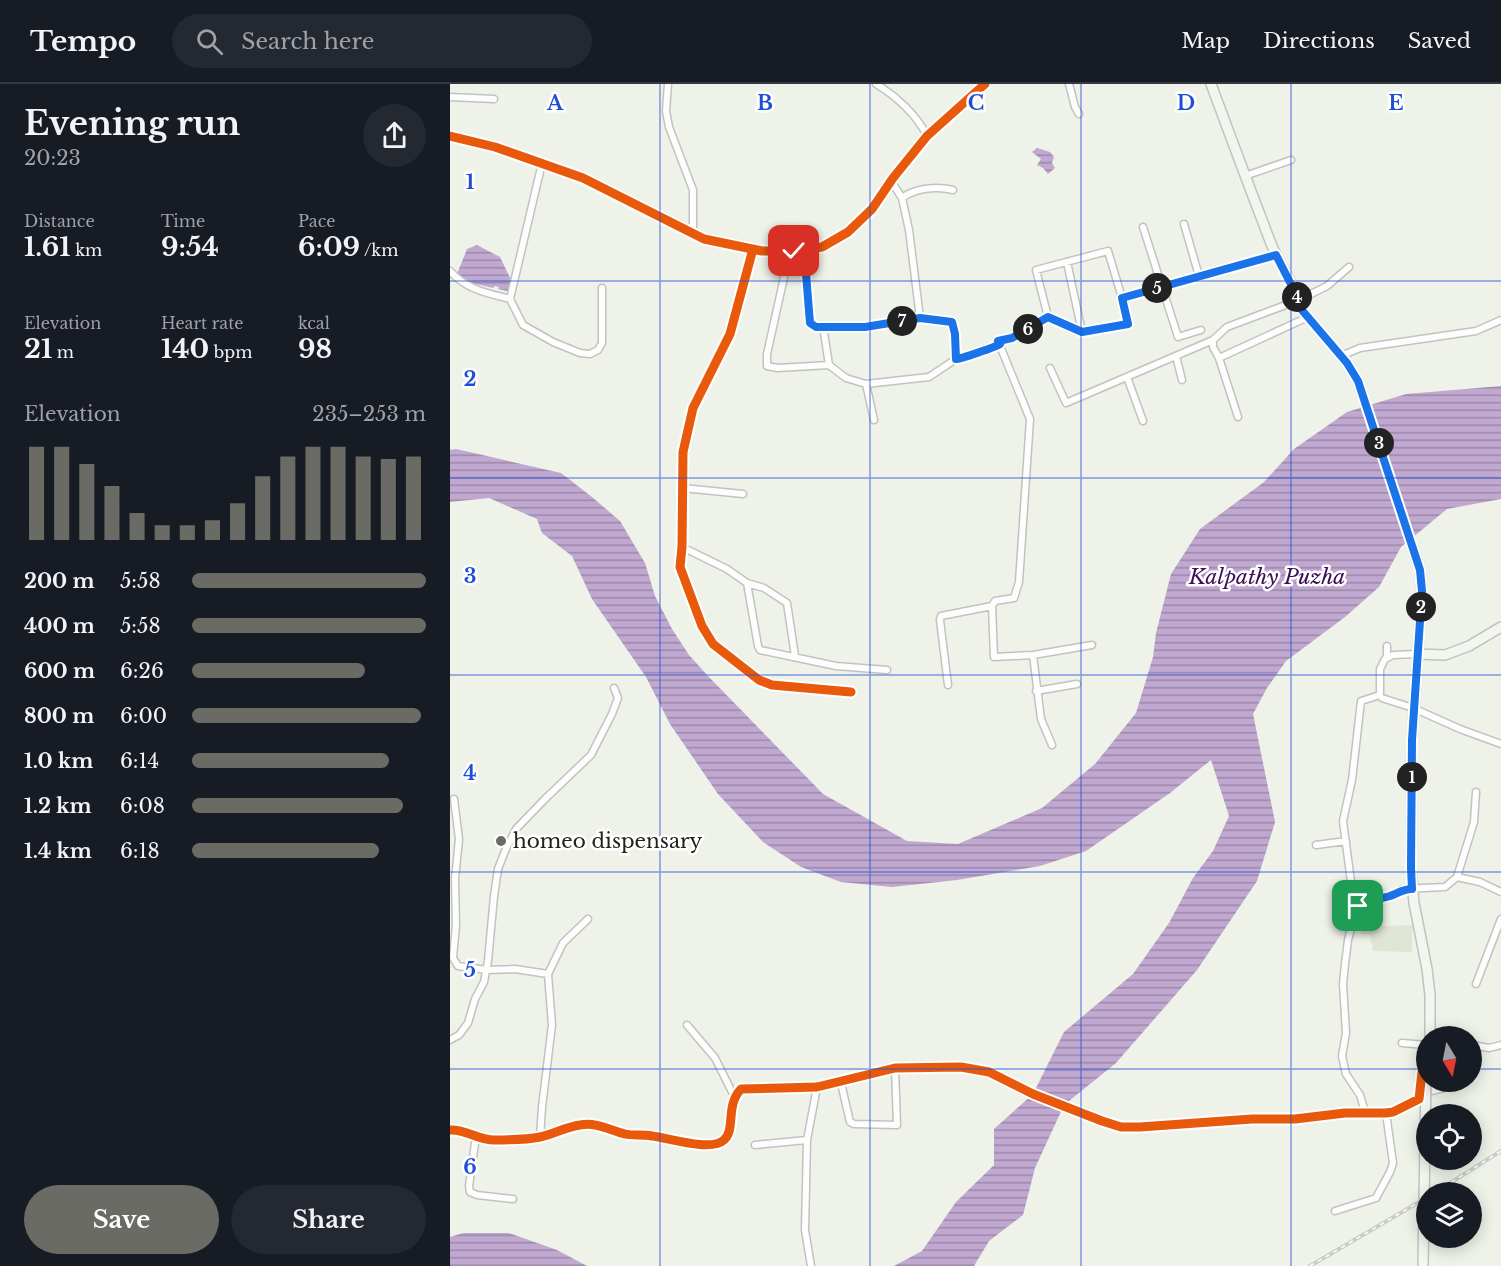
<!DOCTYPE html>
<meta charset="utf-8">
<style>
:root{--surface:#171b24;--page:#242831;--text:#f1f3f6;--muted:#9ea1a6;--line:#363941;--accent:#696b64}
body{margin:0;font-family:"Libre Baskerville",serif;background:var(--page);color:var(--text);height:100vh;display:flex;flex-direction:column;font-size:22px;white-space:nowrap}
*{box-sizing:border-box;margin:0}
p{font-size:20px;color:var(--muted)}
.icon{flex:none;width:33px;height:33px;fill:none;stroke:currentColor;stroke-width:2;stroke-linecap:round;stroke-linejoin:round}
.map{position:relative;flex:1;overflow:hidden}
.sheet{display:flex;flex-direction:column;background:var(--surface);width:450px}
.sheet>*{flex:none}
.needle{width:39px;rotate:170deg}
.tools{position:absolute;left:966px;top:942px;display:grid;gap:12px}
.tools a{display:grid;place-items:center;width:66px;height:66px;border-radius:50%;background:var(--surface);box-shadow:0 3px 15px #0003;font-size:30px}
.pin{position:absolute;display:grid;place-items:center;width:51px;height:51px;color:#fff;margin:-26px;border-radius:12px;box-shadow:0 3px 9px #0006}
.km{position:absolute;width:30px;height:30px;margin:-15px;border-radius:50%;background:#222;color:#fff;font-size:16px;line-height:30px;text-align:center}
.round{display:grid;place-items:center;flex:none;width:63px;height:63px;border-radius:32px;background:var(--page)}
.head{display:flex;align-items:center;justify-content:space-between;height:102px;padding:0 24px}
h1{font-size:33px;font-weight:700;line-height:45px}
.metrics{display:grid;grid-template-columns:repeat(3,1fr);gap:9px;height:102px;padding:6px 24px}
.metrics div{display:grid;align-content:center}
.metrics b{font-size:26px;font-weight:700}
.metrics small{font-size:16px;font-weight:400}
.metrics p{font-size:16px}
.chart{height:168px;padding:12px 24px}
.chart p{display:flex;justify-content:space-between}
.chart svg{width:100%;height:108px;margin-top:6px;stroke:var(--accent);stroke-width:6}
.cta{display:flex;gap:12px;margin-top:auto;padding:12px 24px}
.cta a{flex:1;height:69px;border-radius:36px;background:var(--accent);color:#fff;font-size:24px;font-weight:700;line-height:69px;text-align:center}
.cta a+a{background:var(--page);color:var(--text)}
ul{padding:0 24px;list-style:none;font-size:20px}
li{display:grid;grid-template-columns:96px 72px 1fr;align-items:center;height:45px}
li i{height:15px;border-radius:8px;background:var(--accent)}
header{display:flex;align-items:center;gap:36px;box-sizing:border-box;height:84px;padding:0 30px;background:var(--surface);border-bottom:2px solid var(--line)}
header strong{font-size:28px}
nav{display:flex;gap:33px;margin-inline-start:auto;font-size:21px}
.search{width:420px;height:54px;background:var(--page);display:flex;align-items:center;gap:15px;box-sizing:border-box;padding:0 21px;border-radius:33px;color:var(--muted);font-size:22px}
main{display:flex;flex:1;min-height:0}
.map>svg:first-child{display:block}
</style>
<header>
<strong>Tempo</strong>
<div class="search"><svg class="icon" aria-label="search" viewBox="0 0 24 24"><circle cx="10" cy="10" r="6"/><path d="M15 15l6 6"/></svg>Search here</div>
<nav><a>Map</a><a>Directions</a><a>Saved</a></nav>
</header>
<main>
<section class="sheet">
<div class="head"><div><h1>Evening run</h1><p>20:23</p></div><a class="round"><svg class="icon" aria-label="share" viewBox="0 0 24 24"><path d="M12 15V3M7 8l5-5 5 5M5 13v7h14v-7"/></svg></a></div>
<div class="metrics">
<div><p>Distance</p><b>1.61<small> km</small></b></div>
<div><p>Time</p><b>9:54</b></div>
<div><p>Pace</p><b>6:09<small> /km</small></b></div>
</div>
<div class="metrics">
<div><p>Elevation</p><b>21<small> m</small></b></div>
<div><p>Heart rate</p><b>140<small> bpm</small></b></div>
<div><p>kcal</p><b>98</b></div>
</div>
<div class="chart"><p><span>Elevation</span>235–253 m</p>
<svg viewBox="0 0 160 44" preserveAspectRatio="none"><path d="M5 44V6M15 44V6M25 44V13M35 44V22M45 44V33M55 44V38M65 44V38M75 44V36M85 44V29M95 44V18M105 44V10M115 44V6M125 44V6M135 44V10M145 44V11M155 44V10"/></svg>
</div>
<ul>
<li><b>200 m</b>5:58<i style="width:100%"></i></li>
<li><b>400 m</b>5:58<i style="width:100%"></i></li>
<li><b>600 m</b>6:26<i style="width:74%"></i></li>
<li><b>800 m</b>6:00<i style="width:98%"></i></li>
<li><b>1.0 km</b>6:14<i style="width:84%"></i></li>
<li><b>1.2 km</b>6:08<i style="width:90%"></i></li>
<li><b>1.4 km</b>6:18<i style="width:80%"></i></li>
</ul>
<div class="cta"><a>Save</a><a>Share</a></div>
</section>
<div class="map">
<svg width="1051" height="1182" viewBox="0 0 1051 1182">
<defs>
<pattern id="water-rules" width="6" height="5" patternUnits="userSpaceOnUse" patternTransform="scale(1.5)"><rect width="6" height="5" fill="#c0a8d0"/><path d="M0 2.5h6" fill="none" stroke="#9c88a8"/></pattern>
</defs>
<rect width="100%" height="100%" fill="#eef2e8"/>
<path fill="#e0e6d5" d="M911,827l17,1 3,14 31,-1v27l-39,-1 -3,-16 -9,-1z"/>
<path fill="url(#water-rules)" d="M587,64l13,4 4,5 -2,6 3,5 -7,6 -5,-6 -6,-3 4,-6 -9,-7z
M27,161l23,12 13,27 -6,7 -9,-2 1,-2 -4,-1 -2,2 -21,-5 -15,-9 10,-25z
M1051,302v113l-54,10 -46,38 -22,40 -34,30 -59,44 -19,27 -14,26 22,108 -18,59 -60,89 -81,93 -52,42 -29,63 -12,47 -34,26 -15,25h-80l28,-15 34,-49 38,-37v-36l39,-35 31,-62 69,-58 36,-51 24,-45 20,-27 16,-35 -18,-56 -41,33 -84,58 -46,15 -83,14 -65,7 -51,-5 -40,-15 -38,-25 -45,-48 -48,-70 -24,-47 -54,-78 -20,-43 -30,-23 -5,-14 -48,-21 -39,4v-52l6,-1 105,24 31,24 28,24 25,42 10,33 17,33 17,26 19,21 115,118 84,47 51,3 84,-36 53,-44 41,-51 17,-56 3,-24 15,-59 29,-45 64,-47 30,-33 53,-37 59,-18z
M13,1149h46l48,17 30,16h-137v-29z"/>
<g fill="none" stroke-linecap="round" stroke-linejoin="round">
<g stroke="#c1c4bd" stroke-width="9">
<path id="street" d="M218,0l-2,27 3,16 24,63v43
M426,0c20,12 41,31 51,52
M619,0l6,23 4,7
M0,13l44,2
M0,52l45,11 88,31 121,61 58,12h32l28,-4 26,-15 24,-23 21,-31 34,-42 58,-52
M92,79l-32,136 13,26 30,17 27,11 10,1 8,-4 4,-7v-55
M795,92l46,-16
M441,97l11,17c13,-10 34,-12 51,-8
M452,114l7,32 11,88
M734,140l15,52
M693,143l35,110 23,-7
M303,165l-23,85 -37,74 -10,44 -1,95 -2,20 22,59 11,18 46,36 13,5 79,7
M354,165l6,74 6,4h49l55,-9 32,4 3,12 1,25
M338,167l1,4 -22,99v12l10,2 52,-3
M617,178l15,70
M0,187c17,19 37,22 60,28
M672,214l6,26 -46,8 -34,-15 -12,-47 72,-19 14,47 154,-43
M598,233l-36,21 -14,3 32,78 -11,163 -5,16 -19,3 -3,5 2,51 39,-2 59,-10
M373,242l6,39 17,13 20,6 63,-7 27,-18 44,-15
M763,256v7l6,11 19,59
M726,272l6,24
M891,272l19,-8 116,-17 25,-11
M769,274l89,-41
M600,284l16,35 147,-63 14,-13 72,-27 28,-14 22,-19
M677,293l16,44
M416,300l8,36
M233,404l60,6
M232,463l45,22 20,14 17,5 23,15 8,53
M297,499l11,63 2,4 76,16 51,4
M583,571l8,64 11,26
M935,575l2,-2v-11
M498,601l-8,-65 1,-4 51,-10
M586,607l41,-7
M932,614l31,10 47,21 41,15
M4,715l5,40 -4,40 1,46 -3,33 5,8 29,4 28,-1 33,5
M866,761l30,-4
M1007,793l23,5 21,10
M905,828l-12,-91 9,-41 9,-79 19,-6v-26l5,-10 8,-4 25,-1
M1026,900l25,-65
M237,941l28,33 19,38
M0,956l9,-5 9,-12 7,-24 9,-17 4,-21 6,-65 4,-27 7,-18 11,-22 29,-30 46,-44 21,-41 6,-16 -4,-10
M952,959l24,2
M1022,961l17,3 12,-3
M981,998l1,9 29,-7v-2
M391,999l9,39 4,2 43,1 -2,-57
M583,1010l69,27 19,6h19l112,-8h43l50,-6h41l7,-1 26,-13 3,-27 4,-9
M915,1028l-5,-17 -14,-21 -4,-18 4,-23 -3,-49 2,-20 3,-24 9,-34 7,-5 24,-4 14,-8 43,-2 12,-10 17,-55 2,-30
M26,1052l-7,50 1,6 7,3 36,4
M90,1053l2,-30 10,-82 -4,-51 15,-31 25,-24
M305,1061l52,-5
M885,1127l41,-13 14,-26 3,-9 -7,-50
M361,1182l-6,-36 2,-90 10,-53"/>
</g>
<g stroke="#c1c4bd" stroke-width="12">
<path id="secondary" d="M761,0c20,54 40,108 61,162 9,21 24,41 29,63l46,54 11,18 62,189 2,21 -10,149 -1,128 3,35 13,66 3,26v41
M968,570l27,1 24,-9 32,-19
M0,1046c16,-1 28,10 44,10 15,0 32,0 46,-3 14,-3 26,-10 40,-12 16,-3 30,5 45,9 8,2 18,0 27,2 17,2 59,16 72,4 12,-11 1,-34 17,-51l76,-2 78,-19 66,-1 28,5 44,22"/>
</g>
<use href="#street" stroke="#fcfdfc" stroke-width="6"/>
<use href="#secondary" stroke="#f3f5f0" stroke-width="9"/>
<g stroke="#caccc9" stroke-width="4">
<path id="rail" d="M986,1108l65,-41
M860,1182l116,-68"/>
</g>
<use href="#rail" stroke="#fff" stroke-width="1.5" stroke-dasharray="4.5" stroke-linecap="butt"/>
<g stroke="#c1c4bd" stroke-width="12" stroke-linecap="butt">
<path id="secondary-bridge" d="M973,1182l3,-189"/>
</g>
<use href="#secondary-bridge" stroke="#f3f5f0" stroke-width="9"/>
<g stroke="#fff" stroke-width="13">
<path id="cycleway" d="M0,52l45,11 88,31 121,61 58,12h32l28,-4 26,-15 24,-23 21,-31 34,-42 58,-52
M303,165l-23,85 -37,74 -10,44 -1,95 -2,20 22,59 11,18 46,36 13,5 79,7
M0,1046c16,-1 28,10 44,10 15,0 32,0 46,-3 14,-3 26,-10 40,-12 16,-3 30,5 45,9 8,2 18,0 27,2 17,2 59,16 72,4 12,-11 1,-34 17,-51l76,-2 78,-19 66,-1 28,5 44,22 69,27 19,6h19l112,-8h43l50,-6h41l7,-1 26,-13 3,-27 4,-9"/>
</g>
<use href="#cycleway" stroke="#e8590c" stroke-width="9"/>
</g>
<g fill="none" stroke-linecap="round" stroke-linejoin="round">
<g stroke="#fff" stroke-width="12">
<path id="route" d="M344,167l10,-2 6,74 6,4h49l55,-9 32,4 3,12 1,25c4,0 40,-12 44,-15l-2,-3 14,-3 36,-21 34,15 46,-8 -6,-26 154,-43 23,45 2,9 46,54 11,18 62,189 2,21 -10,149 -1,128 1,21c-9,0 -14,4 -22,7 -12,4 -23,2 -32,10"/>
</g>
<use href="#route" stroke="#1a73e8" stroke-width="8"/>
</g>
<path fill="none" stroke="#1d4ed8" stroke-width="1.5" stroke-opacity="0.55" d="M210,0v1182M420,0v1182M631,0v1182M841,0v1182M0,197h1051M0,394h1051M0,591h1051M0,788h1051M0,985h976M1022,985h29"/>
<circle fill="#696b64" stroke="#fff" stroke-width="2" cx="51" cy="757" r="6"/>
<g text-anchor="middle" stroke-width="5" stroke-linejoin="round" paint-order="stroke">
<g font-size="20" fill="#21231d" stroke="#fff" text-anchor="start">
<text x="63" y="764">homeo dispensary</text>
</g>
<g font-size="21" font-style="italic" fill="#3f0e59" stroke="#fff">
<text x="817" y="500">Kalpathy Puzha</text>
</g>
</g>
<g font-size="20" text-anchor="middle" font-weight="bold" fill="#1d4ed8" stroke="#fff" stroke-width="5" stroke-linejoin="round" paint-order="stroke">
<text x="105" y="26">A</text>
<text x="315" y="26">B</text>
<text x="526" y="26">C</text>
<text x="736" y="26">D</text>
<text x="946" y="26">E</text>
<text x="20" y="105">1</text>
<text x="20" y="302">2</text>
<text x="20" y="499">3</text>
<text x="20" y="696">4</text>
<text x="20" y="893">5</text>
<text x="20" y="1090">6</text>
</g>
</svg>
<div class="tools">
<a><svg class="needle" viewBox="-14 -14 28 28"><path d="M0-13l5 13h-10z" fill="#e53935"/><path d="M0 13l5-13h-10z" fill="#9ea1a6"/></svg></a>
<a><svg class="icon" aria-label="locate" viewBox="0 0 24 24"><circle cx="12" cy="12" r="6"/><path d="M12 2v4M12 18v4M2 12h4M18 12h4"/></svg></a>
<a><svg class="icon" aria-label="layers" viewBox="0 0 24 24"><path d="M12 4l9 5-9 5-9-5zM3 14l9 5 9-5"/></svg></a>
</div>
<div class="pin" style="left:908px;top:822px;background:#1e9e55"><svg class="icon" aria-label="arrive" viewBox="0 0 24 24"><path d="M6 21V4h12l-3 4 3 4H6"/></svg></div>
<div class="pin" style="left:344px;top:167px;background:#d93025"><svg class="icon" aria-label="check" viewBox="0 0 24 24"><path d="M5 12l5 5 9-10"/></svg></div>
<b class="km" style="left:962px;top:693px">1</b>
<b class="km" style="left:971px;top:523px">2</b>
<b class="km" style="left:929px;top:359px">3</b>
<b class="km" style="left:847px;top:213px">4</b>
<b class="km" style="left:707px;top:204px">5</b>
<b class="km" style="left:578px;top:245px">6</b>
<b class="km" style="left:452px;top:237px">7</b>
</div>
</main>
